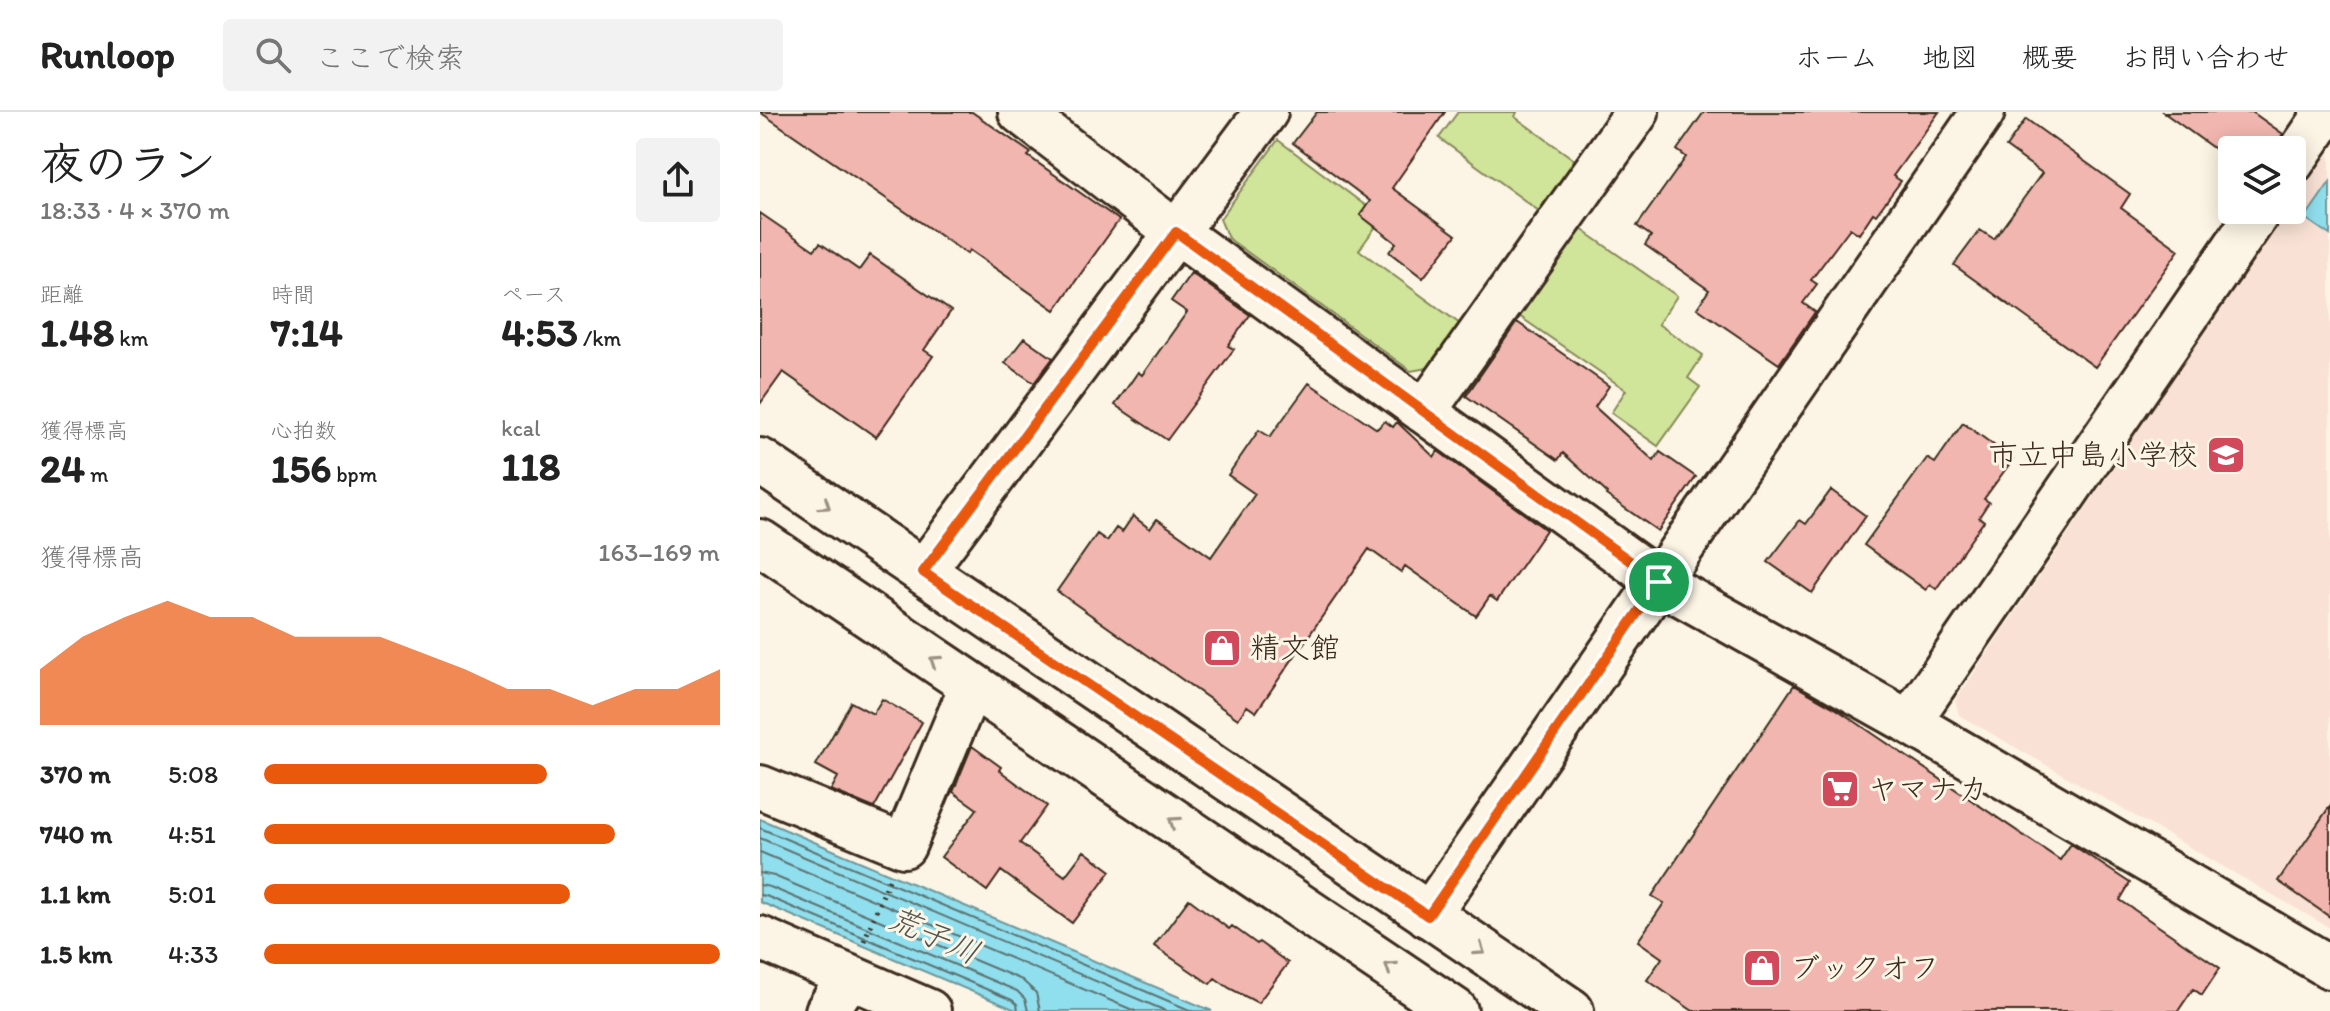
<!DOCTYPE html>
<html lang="ja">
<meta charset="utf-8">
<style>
:root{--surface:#fff;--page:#f2f2f2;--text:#222;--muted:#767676;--line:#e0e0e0;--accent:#ea580c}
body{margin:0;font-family:Itim,"Klee One",sans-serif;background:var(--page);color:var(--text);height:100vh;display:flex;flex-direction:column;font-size:30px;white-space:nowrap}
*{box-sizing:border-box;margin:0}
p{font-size:26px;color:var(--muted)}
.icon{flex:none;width:44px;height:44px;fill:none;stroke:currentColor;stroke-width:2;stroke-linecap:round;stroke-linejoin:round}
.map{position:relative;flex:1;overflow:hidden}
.sheet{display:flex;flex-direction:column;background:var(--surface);width:760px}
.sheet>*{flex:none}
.fabs{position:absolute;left:1458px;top:24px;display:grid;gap:16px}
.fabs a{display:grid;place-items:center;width:88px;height:88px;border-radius:8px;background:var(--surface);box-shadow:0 4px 20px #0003;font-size:40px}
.pin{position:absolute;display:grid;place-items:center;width:68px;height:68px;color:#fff;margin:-34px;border:4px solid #fff;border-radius:50%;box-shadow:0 2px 8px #0007}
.round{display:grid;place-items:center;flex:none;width:84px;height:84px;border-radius:8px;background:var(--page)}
.head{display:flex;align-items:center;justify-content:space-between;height:136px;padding:0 40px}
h1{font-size:44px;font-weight:800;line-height:60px}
.metrics{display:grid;grid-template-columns:repeat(3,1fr);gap:12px;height:136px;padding:8px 40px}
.metrics div{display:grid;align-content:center}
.metrics b{font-size:40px;font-weight:800}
.metrics small{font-size:22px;font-weight:400}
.metrics p{font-size:22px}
.chart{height:224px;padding:16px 40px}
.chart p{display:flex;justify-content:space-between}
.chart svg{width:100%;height:144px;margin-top:8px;fill:var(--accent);opacity:.7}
ul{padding:0 40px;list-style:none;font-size:26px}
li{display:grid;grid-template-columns:128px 96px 1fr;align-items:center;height:60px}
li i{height:20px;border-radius:10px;background:var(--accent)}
header{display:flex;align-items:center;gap:48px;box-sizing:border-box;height:112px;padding:0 40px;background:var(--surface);border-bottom:2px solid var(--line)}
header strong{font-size:38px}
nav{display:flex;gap:44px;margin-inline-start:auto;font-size:28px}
.search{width:560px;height:72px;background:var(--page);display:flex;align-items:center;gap:20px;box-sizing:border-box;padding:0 28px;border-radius:8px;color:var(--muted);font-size:30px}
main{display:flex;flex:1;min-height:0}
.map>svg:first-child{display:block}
</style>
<header>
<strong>Runloop</strong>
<div class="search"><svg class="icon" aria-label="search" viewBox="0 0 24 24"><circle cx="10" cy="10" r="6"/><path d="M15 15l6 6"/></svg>ここで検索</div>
<nav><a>ホーム</a><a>地図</a><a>概要</a><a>お問い合わせ</a></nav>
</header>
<main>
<section class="sheet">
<div class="head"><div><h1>夜のラン</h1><p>18:33 · 4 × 370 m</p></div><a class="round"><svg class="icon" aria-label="share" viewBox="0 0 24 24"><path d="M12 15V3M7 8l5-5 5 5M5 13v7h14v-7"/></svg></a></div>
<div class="metrics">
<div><p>距離</p><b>1.48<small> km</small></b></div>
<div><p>時間</p><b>7:14</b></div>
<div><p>ペース</p><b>4:53<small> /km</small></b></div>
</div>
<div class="metrics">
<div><p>獲得標高</p><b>24<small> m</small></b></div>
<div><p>心拍数</p><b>156<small> bpm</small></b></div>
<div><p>kcal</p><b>118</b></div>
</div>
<div class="chart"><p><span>獲得標高</span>163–169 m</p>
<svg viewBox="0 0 160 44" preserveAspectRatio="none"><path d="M0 44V27L10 17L20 11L30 6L40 11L50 11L60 17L70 17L80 17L90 22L100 27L110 33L120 33L130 38L140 33L150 33L160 27V44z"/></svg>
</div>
<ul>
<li><b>370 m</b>5:08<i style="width:62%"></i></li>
<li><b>740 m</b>4:51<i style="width:77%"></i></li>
<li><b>1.1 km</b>5:01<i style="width:67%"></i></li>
<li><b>1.5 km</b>4:33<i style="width:100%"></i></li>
</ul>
</section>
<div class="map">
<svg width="1570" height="899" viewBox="0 0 1570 899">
<rect width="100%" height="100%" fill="#fcf5e5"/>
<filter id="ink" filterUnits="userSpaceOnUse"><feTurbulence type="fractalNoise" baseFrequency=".0125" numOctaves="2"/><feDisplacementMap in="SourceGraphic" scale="16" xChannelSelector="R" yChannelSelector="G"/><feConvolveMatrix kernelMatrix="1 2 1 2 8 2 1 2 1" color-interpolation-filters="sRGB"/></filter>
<g filter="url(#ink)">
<path fill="#f9e2d5" d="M1570,43v773l-371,-213 -4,-14 333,-491h4v-6l32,-46z"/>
<path fill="#d0e599" stroke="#86885c" stroke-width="2" d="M698,0h59l-2,5 61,44 -37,50 -100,-73z
M518,28l104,78 -23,32 101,74 -33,44 -16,3 -183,-133 -8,-19z
M821,117l96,67 -19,28 45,31 -15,23 12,9 -42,59 -47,-33 15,-23 -107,-74z"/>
<path fill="#90dfee" stroke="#6e979b" stroke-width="2" d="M1570,70v53l-25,-17z
M0,707l452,192h-194l-258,-109z"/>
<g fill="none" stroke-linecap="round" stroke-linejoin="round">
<path stroke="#5d7271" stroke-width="2" d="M0,716l432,183
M0,726l406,173
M0,740l375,159
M0,761l14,3 248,104 14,13 4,18
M0,773l10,2 247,104 8,8 3,12
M0,783l6,1 246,104 5,4 1,7"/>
</g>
<path fill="#f1b6af" stroke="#3b2a1e" stroke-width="2" d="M0,0h212l59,41 -3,3 91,64 -64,90 -86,-60 -2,4z
M557,0h128l-53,76 64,47 -33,43 -34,-26 7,-9 -36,-28 10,-14 -77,-58z
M944,0h235l-46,64 8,5 -25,34 -3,-2 -14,21 -9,-6 -39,52 6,4 -14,19 12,9 -36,52 -82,-56 12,-18 -64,-45 6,-9 -14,-10 49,-69 -9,-7z
M1403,0h89l31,22 -11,16h-56z
M1266,7l104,75 -9,14 58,42 -84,117 -141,-102 26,-35 14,9 48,-66 -36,-26z
M0,101l54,37 6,-7 39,27 11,-15 81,56 -27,39 9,6 -57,81 -93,-65 -23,32z
M431,161l59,42 -22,31 6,3 -67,91 -52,-35 23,-33 4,3 45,-63 -16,-11z
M757,210l92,64 -14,21 59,54 6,-9 36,25 -38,54 -52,-36 1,-2 -44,-40 -5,7 -92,-64z
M264,226l29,20 -19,25 -29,-20z
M549,271l68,46 8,-8 8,6 4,-5 37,35 4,-6 108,79 -49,71 -7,-5 -14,20 -71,-50 -4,6 -32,-23 -113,163 -9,-6 -9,13 -181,-128 40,-57 10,7 9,-13 6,4 11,-16 17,13 7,-10 54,38 44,-63 -27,-19 31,-45 11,7z
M1203,311l50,36 -29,40 5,3 -10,15 5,4 -48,68 -6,-5 -4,6 -62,-45 63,-87 8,5z
M1071,378l35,26 -54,77 -44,-31 32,-42 6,4z
M1034,573l44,25 222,150 11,-16 59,39 -10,17 100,68 -18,27 -9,-6 -15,22h-485l-46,-31 15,-22 -24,-17 26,-38 -12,-7z
M122,587l40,23 -48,86 -43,-18 7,-13 -22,-12 35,-63 22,12z
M212,634l29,21 -2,3 48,36 -27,37 45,33 19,-25 27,20 -39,52 -71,-52 -14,20 -46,-34 36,-48 -24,-17z
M1570,694v111l-52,-36z
M429,787l40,30 3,-3 25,18 2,-2 29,21 -30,40 -29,-15 -14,-10 -5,6 -56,-38z"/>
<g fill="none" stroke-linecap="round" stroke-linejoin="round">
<g stroke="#3b2a1e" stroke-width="48">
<path id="street" d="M260,0l156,120 483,350 250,140 421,245
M1532,51l35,-51
M664,300l213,-300
M163,460l343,-460
M1149,610l351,-512
M0,675l144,59 67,-160
M668,804l555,-804
M0,826l169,73
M67,899l22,-34"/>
</g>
<g stroke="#3b2a1e" stroke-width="50">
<path id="secondary" d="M1562,0l8,5
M0,349l811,550
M0,430l695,469"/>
</g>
<path stroke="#3b2a1e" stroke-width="5" stroke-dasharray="2 6" stroke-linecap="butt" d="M104,829l25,-61"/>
<use href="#street" stroke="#fcf5e5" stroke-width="42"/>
<use href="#secondary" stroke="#fcf5e5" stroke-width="44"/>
</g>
<defs><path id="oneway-chevron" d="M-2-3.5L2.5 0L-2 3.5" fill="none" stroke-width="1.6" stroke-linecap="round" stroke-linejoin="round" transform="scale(2)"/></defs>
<g stroke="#9c9082">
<use href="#oneway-chevron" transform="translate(65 393) rotate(34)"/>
<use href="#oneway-chevron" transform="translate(175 549) rotate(-146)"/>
<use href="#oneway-chevron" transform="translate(414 710) rotate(-146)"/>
<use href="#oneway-chevron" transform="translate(720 838) rotate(34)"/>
<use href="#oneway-chevron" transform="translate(630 855) rotate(-146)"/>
</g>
</g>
<g fill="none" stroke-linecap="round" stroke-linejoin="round" filter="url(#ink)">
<g stroke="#fff" stroke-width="16">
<path id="route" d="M416,120l483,350 -231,334 -505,-344z"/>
</g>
<use href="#route" stroke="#ea580c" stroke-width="10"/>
</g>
<defs>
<g id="school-square" transform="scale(2)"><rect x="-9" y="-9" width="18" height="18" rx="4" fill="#d1495b" stroke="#fcf5e5"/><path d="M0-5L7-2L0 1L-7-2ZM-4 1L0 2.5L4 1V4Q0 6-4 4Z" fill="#fff"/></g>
<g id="shop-square" transform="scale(2)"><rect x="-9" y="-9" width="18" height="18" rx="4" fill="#d1495b" stroke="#fcf5e5"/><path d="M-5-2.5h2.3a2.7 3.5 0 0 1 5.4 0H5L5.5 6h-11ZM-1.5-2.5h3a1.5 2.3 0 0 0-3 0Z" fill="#fff"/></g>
<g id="supermarket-square" transform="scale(2)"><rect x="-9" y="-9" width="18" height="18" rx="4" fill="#d1495b" stroke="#fcf5e5"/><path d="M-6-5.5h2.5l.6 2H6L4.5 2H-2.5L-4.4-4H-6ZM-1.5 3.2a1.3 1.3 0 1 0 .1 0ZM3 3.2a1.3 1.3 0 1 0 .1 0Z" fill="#fff"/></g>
</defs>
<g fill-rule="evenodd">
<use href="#school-square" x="1466" y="343"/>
<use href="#shop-square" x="462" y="536"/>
<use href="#supermarket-square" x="1080" y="677"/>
<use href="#shop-square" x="1002" y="856"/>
</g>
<g text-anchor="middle" stroke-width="6" stroke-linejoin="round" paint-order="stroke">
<g font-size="30" fill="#3b2a1e" stroke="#fcf5e5" text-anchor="start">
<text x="1438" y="353" text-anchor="end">市立中島小学校</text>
<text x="490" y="546">精文館</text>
<text x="1108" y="687">ヤマナカ</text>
<text x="1030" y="866">ブックオフ</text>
</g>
<g font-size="32" font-style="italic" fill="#505752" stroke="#fcf5e5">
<text transform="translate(174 823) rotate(24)" y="11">荒子川</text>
</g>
</g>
</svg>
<div class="fabs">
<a><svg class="icon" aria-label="layers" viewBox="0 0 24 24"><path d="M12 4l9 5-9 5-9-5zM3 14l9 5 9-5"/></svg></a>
</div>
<div class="pin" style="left:899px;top:470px;background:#1e9e55"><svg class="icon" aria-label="arrive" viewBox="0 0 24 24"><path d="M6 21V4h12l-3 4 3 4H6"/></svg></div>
</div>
</main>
